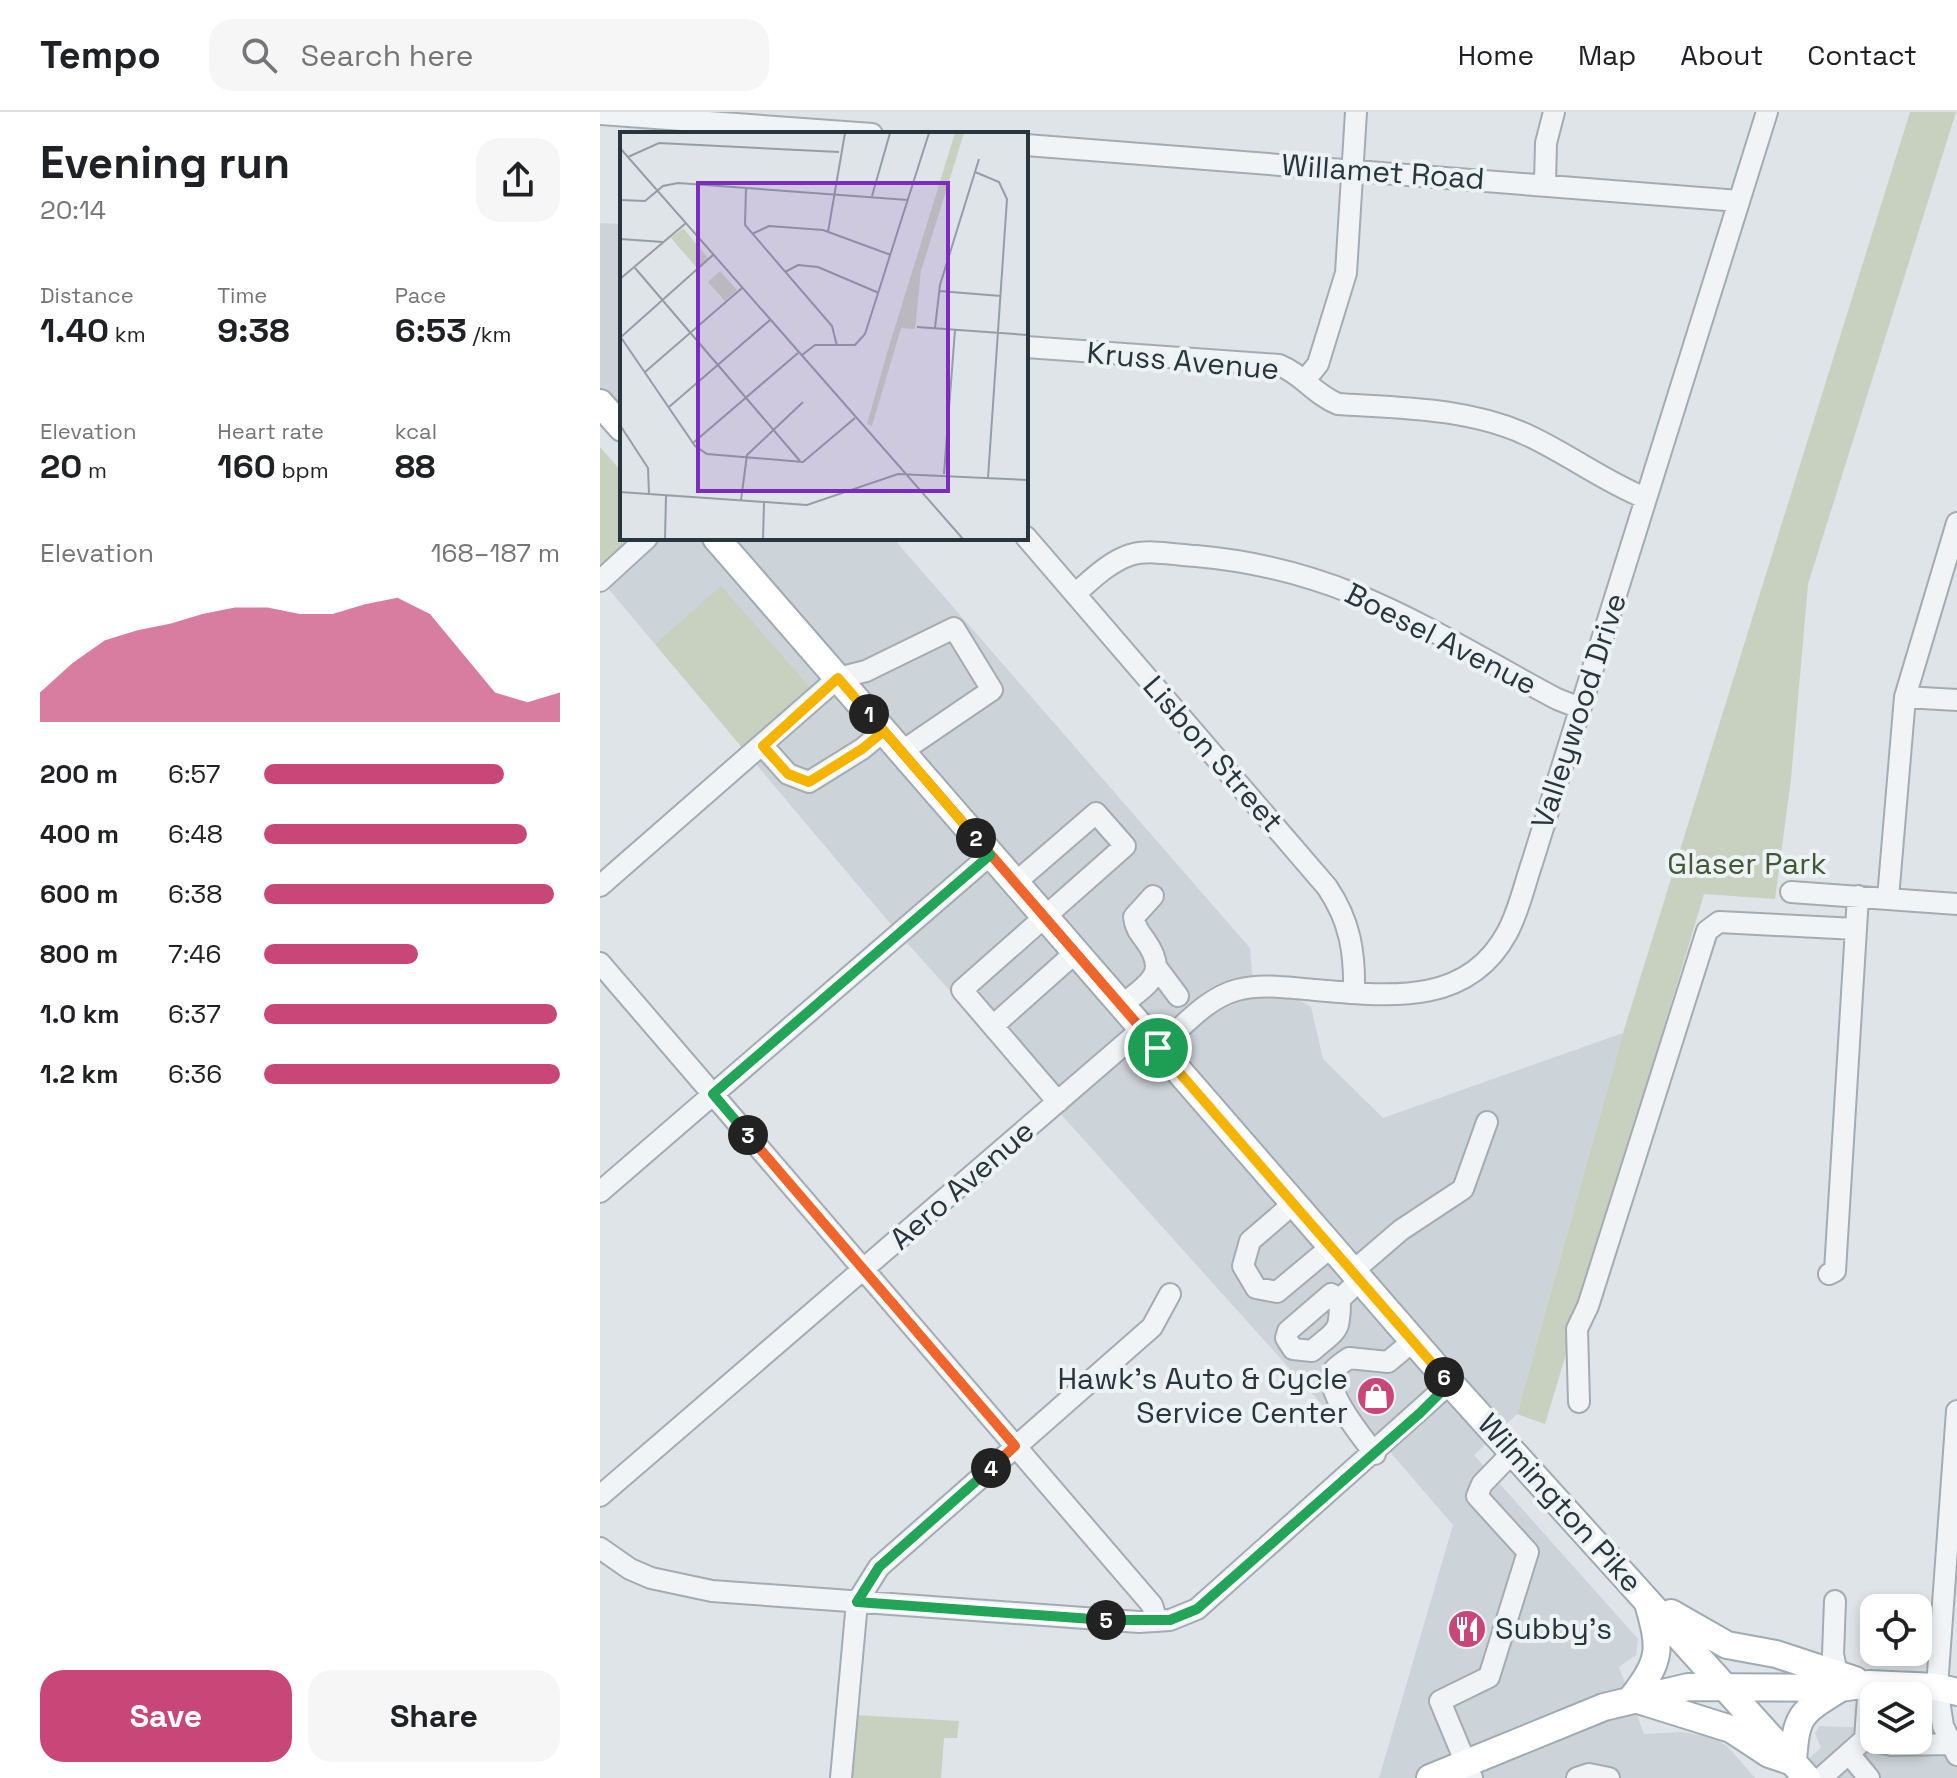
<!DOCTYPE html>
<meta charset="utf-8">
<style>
:root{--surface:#fff;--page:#f6f6f6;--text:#202124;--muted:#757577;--line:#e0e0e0;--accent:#c84778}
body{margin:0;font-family:"Space Grotesk",sans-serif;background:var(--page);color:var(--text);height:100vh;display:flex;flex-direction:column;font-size:30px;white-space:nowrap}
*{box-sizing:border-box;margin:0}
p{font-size:26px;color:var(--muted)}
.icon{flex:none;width:44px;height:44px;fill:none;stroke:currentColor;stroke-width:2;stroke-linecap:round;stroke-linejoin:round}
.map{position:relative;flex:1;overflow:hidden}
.details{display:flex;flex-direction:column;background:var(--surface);width:600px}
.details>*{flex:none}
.controls{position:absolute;left:1260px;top:1482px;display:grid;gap:16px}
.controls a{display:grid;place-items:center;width:72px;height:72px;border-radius:16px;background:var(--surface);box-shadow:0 4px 12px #0003;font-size:40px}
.pin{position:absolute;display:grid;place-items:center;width:68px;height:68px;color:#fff;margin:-34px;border:4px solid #fff;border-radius:50%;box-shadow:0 2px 8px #0007}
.km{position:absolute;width:40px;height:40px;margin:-20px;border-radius:50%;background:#222;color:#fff;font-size:22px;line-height:40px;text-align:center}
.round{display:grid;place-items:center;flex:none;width:84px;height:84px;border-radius:24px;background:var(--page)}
.head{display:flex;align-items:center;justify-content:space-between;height:136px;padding:0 40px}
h1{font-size:44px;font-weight:700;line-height:60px}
.stats{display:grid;grid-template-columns:repeat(3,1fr);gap:12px;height:136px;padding:8px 40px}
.stats div{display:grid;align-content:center}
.stats b{font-size:34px;font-weight:700}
.stats small{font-size:22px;font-weight:400}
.stats p{font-size:22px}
.chart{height:224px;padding:16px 40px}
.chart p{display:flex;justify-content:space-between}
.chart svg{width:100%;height:144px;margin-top:8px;fill:var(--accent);opacity:.7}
.button{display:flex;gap:16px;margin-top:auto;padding:16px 40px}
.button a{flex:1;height:92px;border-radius:24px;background:var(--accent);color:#fff;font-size:32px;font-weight:700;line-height:92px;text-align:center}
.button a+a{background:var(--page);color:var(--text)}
ul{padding:0 40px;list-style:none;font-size:26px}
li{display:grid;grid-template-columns:128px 96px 1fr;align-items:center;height:60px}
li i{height:20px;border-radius:10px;background:var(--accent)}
header{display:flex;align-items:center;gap:48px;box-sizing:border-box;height:112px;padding:0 40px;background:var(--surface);border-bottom:2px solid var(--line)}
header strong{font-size:38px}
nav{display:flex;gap:44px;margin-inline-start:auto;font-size:28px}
.search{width:560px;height:72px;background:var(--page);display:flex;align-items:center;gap:20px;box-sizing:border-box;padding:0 28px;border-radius:24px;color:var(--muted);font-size:30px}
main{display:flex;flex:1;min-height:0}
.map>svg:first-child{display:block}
</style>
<header>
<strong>Tempo</strong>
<div class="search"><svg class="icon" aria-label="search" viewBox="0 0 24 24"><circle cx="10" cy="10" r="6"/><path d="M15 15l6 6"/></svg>Search here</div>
<nav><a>Home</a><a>Map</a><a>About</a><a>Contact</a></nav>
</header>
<main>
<section class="details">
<div class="head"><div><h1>Evening run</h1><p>20:14</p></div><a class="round"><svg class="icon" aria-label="share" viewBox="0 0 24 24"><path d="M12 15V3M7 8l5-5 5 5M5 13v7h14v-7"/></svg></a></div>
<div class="stats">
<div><p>Distance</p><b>1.40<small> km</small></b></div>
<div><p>Time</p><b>9:38</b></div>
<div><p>Pace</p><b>6:53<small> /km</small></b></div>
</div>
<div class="stats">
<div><p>Elevation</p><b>20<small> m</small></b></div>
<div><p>Heart rate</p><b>160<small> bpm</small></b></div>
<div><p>kcal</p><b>88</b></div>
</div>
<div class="chart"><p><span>Elevation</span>168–187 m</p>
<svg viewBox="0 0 160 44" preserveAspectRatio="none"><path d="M0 44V35L10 26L20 19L30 16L40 14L50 11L60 9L70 9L80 11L90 11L100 8L110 6L120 11L130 23L140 35L150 38L160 35V44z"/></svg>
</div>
<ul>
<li><b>200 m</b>6:57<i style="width:81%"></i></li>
<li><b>400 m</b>6:48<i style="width:89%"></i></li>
<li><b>600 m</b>6:38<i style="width:98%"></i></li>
<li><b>800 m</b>7:46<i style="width:52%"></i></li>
<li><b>1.0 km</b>6:37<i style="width:99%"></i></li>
<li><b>1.2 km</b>6:36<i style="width:100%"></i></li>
</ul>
<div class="button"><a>Save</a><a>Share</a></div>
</section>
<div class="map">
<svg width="1357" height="1666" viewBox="0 0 1357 1666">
<rect width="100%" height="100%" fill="#dee4e7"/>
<path fill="#ccd3d9" d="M0,111l22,1v205l-22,-25z
M47,426h246l357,410 2,26 59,33 12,52 60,59 240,-85 -106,381 -43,41 164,184 -2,16 -17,12 25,67 39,-2 31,6 14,9 27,31h-376l74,-253 -68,-79 -15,12 -471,-524 -298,-354z
M1219,1614l55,2v12h44v-9l39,2v45h-171l35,-30 -6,-15z"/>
<path fill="#c8d1c0" d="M1310,0h46l-148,472 -17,195 -16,120 -71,-5 -159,530 -28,-10 106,-381z
M0,335l22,25v66h12l-34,33z
M121,474l93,106 -68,60 -91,-108z
M254,1603l105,6 -2,17h-13l-3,40h-91z"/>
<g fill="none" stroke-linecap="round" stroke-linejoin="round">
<g stroke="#a4acb1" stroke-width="24">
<path id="minor" d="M0,2l272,20
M426,33l713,56
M945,71l1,-40 8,-31
M426,235l253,18c23,9 36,30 59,39 63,4 129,4 187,30 42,19 78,47 120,64
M706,267l12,-15 28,-91 10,-161
M426,425l301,350c23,34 28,65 27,106
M0,469l47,-43
M475,482c16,-14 34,-32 55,-39 20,-6 45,0 66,1 149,13 235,76 361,143l23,9
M1305,585l52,3
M163,634l25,28 21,8 53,-33 22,-18
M415,771l81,-70 29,33 -163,144 96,112
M0,774l238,-208 28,-7 88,-43 38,62 -91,62
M1191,780l166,12
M1288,786l17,-201 52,-174
M0,851l552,642 5,16
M557,856l21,28
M521,894c27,-23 49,-31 24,-66 -6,-8 -10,-13 -11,-23l19,-21
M393,914l82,-73
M558,936c24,-20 48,-50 79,-58 25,-7 53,-2 79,0 72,6 151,17 191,-57 12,-22 17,-47 25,-70l235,-751
M0,1080l390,-337
M693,1092l-43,37 -7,25 13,22 21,4 54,-45
M752,1160l49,-42 62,-41 24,-67
M1229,1162l6,-3 23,-375
M740,1187l-9,-5 -43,37 -2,7 7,11 19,2c26,-23 28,-17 28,-52l20,-19
M979,1290l-2,-73 11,-23 119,-375 12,-9 137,7
M1357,1299l-20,276 6,39 14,29
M775,1342c-12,-16 -53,-64 -41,-84 3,-4 11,-9 15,-12l39,4 25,-21
M0,1384l542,-467
M0,1436l30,21 21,9 61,13 427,31 31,-2 27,-11 253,-226
M1235,1489l-2,53 6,30
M1265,1627l27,6 60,-1
M1250,1643l19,23
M241,1666l16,-176 22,-35 273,-240 18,-33
M872,1666l-32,-77 49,-24 39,-125 -51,-56 5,-12 31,-32
M977,1666l12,-4 20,4
M1221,1666l44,-39 4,-55"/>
</g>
<g stroke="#9eabb2" stroke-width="30">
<path id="major" d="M0,291l22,25
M116,426l734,845 357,395
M1048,1491c13,46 14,56 -16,95l99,31 38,25 24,8c3,-47 7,-49 46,-73
M1071,1501l56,32 49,9 79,26
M830,1666l174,-71 84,-20 152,1 29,-4 68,3 20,5"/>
</g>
<use href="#minor" stroke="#f1f4f6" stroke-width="20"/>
<use href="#major" stroke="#fff" stroke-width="26"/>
</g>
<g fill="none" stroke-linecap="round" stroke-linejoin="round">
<g stroke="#fff" stroke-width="16">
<path id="split-1" d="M269,602l289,334"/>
</g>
<g stroke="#fff" stroke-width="16">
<path id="split-2" d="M269,602l-31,-36 -75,68 25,28 21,8 53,-33 22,-18 92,107"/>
</g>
<g stroke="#fff" stroke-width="16">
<path id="split-3" d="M148,1023l-35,-41 277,-239 -14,-17"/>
</g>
<g stroke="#fff" stroke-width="16">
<path id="split-4" d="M148,1023l267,311 -24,22"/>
</g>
<g stroke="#fff" stroke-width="16">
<path id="split-5" d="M391,1356l-112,99 -22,35 249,18"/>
</g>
<g stroke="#fff" stroke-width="16">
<path id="split-6" d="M506,1508h64l27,-11 223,-196 30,-30 -6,-6"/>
</g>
<g stroke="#fff" stroke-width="16">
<path id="split-7" d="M558,936l286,329"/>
</g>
<use href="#split-1" stroke="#f0652b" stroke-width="10"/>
<use href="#split-2" stroke="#f5b400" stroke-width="10"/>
<use href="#split-3" stroke="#22a559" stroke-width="10"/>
<use href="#split-4" stroke="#f0652b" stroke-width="10"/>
<use href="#split-5" stroke="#22a559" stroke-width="10"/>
<use href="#split-6" stroke="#22a559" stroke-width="10"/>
<use href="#split-7" stroke="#f5b400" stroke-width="10"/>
</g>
<defs>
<g id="shop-disc" transform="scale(2)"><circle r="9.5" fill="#c84778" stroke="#edf2f5"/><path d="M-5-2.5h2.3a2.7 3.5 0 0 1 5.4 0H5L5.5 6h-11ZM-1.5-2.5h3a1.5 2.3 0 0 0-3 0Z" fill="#fff"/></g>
<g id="restaurant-disc" transform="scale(2)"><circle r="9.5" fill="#c84778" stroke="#edf2f5"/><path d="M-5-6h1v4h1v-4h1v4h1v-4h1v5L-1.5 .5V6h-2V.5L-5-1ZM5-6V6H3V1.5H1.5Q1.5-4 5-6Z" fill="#fff"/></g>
</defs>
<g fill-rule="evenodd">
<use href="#shop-disc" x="776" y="1284"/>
<use href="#restaurant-disc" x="867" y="1517"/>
</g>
<g text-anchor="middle" stroke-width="8" stroke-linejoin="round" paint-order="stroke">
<g font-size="30" fill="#28353d" stroke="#edf2f5">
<text transform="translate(783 60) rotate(4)" y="10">Willamet Road</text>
<text transform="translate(583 249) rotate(5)" y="10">Kruss Avenue</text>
<text transform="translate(841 527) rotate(27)" y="10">Boesel Avenue</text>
<text transform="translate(979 599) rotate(-72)" y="10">Valleywood Drive</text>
<text transform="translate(613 642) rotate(49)" y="10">Lisbon Street</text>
<text transform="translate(362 1073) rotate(-41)" y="10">Aero Avenue</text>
<text transform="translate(960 1391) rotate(48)" y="10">Wilmington Pike</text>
</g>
<g font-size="30" fill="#445836" stroke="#edf2f5">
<text x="1147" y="762">Glaser Park</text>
</g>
<g font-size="30" fill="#28353d" stroke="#edf2f5" text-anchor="end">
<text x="748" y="1277">Hawk's Auto &amp; Cycle<tspan x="748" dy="34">Service Center</tspan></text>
<text x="895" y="1527" text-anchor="start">Subby's</text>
</g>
</g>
<g transform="translate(20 20)">
<rect width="408" height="408" fill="#dee4e7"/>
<path d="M335,1h9l-43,138 -6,58 -14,-1 -29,98 -5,-2 20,-71zM63,96l25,30 -11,10 -26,-30zM100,139l17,19 -12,11 -17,-19z" fill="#c8d1c0"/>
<path fill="none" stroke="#959ea3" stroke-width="2" d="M0,16l343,391M8,25l31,-14 180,9M355,40l24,10 8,17 -19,279M126,55l-1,38 87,101 5,20M252,64l18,-63M0,68l25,1 18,-15 15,-3 230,17M208,100l17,-99M132,102l17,-8 54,4 68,25M0,107l43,3M15,136l165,193M165,140l13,-7 20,2 61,26M0,147l66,-56M319,159l62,5M297,195l111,8M315,196l5,-43 39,-126M0,204l75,110 12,8 96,8 52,-44M1,205l92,-82M182,223l13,-10h40l10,-11 64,-201M25,240l97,-84M49,275l101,-87M0,293l28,43 1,26M73,311l105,-90M324,342l11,-144M0,360l187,13 91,-31 130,6M121,368l6,-45 56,-53M45,407l1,-43M143,407l1,-36"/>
<path fill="#7b2cbf" fill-opacity="0.15" stroke="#7b2cbf" stroke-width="4" d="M78,51h250v308h-250z"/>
<rect width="408" height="408" fill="none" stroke="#28353d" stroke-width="4"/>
</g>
</svg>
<div class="controls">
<a><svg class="icon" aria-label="locate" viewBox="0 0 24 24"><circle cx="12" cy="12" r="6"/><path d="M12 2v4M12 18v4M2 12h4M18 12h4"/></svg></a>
<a><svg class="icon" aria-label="layers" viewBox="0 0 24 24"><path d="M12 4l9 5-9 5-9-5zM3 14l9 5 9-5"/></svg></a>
</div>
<div class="pin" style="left:558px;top:936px;background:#1e9e55"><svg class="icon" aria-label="arrive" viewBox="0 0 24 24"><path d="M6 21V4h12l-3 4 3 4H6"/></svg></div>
<b class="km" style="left:269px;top:602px">1</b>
<b class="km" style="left:376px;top:726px">2</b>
<b class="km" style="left:148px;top:1023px">3</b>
<b class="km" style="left:391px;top:1356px">4</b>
<b class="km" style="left:506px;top:1508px">5</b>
<b class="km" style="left:844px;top:1265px">6</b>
</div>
</main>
